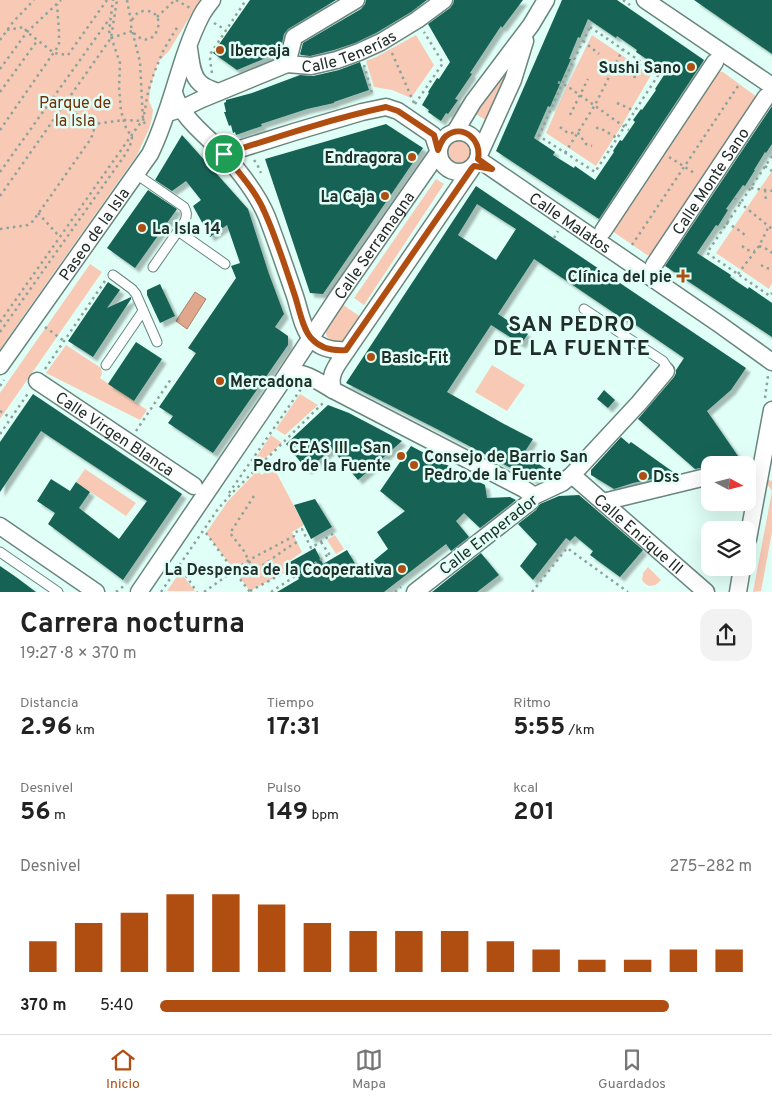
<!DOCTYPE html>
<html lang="es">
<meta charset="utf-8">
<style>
:root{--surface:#fff;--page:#f2f2f2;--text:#222;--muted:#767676;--line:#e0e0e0;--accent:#b04e11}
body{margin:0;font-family:Overpass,sans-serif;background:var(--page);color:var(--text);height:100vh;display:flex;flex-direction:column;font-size:19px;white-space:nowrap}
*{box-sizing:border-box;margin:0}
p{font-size:16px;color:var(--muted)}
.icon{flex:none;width:28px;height:28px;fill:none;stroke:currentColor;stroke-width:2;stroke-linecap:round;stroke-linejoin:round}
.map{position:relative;height:592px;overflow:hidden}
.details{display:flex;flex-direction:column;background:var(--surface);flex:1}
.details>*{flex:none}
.needle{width:32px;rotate:97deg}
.buttons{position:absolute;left:701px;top:456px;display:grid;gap:10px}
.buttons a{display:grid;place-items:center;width:55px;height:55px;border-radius:10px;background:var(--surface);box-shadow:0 5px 20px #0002;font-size:25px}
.pin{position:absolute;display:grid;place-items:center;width:42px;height:42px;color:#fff;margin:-21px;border:2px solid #fff;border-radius:50%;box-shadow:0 1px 5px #0007}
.round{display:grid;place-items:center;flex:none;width:52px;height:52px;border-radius:15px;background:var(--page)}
.overview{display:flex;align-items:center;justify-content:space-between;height:85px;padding:0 20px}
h1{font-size:28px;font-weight:700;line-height:38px}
.figures{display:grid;grid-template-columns:repeat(3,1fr);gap:8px;height:85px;padding:5px 20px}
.figures div{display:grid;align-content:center}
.figures b{font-size:25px;font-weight:700}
.figures small{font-size:14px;font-weight:400}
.figures p{font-size:14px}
.chart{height:140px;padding:10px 20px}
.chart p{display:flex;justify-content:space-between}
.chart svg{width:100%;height:90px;margin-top:5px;stroke:var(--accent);stroke-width:6}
ul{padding:0 20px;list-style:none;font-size:16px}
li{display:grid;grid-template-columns:80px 60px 1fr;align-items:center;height:38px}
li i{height:12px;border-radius:6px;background:var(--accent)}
.menu{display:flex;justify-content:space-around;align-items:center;height:70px;border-top:1px solid var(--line);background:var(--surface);font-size:14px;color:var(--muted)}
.menu a{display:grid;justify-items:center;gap:2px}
.menu .on{color:var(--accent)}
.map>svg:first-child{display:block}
</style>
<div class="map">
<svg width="772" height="592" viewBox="0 0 772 592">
<defs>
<filter id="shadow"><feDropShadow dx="4.5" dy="4.5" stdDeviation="1" flood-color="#0004"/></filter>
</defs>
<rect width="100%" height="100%" fill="#e0fff6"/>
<path fill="#f8cab5" d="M0,0h200l-31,51 -11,11 -7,23 -2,16 4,9 -1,8 -3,11 -12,26 -137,194z
M416,35l18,30 -23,33 -19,-8 -18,-3 -8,-26 10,-4z
M592,35l59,40 -29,50 -26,41 -50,-33 21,-47z
M716,71l7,1 34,25 -106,158h-4l-32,-22 -2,-2 -1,-4z
M505,72l3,1 -19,49 -15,-9z
M448 152a11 11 0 1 1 22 0a11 11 0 1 1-22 0Z
M772,171v112l-3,6 -53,-36z
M436,179l8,5 -80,121 -10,-7z
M90,264l12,8 -102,147v-26z
M342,304l20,14 -19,26c-4,-1 -10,-1 -13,-4 -12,-8 7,-28 12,-36z
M66,345l35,23 1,6 -2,4 47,32 -7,10 -94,-47z
M492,365l33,20 -18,26 -32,-19z
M300,394l18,11 -33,30 -9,-6z
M271,435l11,8 -28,25 -3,-3z
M271,466l4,4 29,55 -12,7 10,20 -14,10 3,7 -41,22 -44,-58 22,-32 29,-30 5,4z
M85,469l51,34 -10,13 -50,-34z
M764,479l8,2v51l-11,59 -8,1 19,-101z
M335,535l9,14 -8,5 -9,-14z
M648,567l13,13c-6,7 -13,9 -19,0l1,-7z
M180,572l15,19h-28z"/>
<path fill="#e0a78d" stroke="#a7826f" d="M195,292l11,7 -19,30 -11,-8z"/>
<path fill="#166354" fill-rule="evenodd" filter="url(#shadow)" d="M250,0h86l-48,29 -4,5 -4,18 -43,18 -24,-17z
M366,0h61l-16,12 -35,21 -21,10 -21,7 -24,6 -9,-1 -1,-1 3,-11 58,-34 4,-5z
M454,0h69l-21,28 -1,-2 -31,47 2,1 -17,25 3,1 -10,14 -2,-1 -5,8 -13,-9 1,-2 -7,-5 7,-12 -1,-1 9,-14 2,1 11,-17 -22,-38 22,-16 3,-4z
M562,0h55l87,60 -105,159 -103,-68zM588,19l28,19 1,-2 20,14 -1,2 30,20 -11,17 1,1 -14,20 -1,-1 -8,11 2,2 -13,19 -2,-1 -7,11 1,1 -19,28 -20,-14 -1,2 -21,-13 2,-3 -21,-14 14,-32 2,1 21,-48h-2l9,-22 2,1z
M694,0h78v54z
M360,62l9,28 -35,12v1l-27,6 -46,15 1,2 -26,9 -1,-3 -2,1 -2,-8 -2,1 -5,-14h2l-2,-9 2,-1v-2l26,-7 48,-18 13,1 26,-6z
M772,106v38l-6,9 -1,-1 -11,18h1l-10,16 -2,-1 -17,24 2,1 -10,16 -2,-1 -19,28 34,22 -1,2 18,12 1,-2 23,16v34l-107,-71z
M386,124l37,24 -100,146 -13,-1 -45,-134z
M182,135l66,74 21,65 15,40 -9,13 13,9v9l-75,108 -45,-30 5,-7 -14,-9 37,-54 -8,-5 48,-70 -5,-12 9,-3 -13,-38 -17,12 -17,-31 8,-6 -15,-19 -14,10 -17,-11z
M476,186l270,182 -15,22 -24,21 31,45 -24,9h-4v1l-15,3 -57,-50 36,-42 2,-4v-3l8,-12 -54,-37 -1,2 -95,-64 -36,55 30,20 -7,10 -30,-19 -44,67 57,32 29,15 -9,14 30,22 -20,5 -99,-52 -89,-45zM477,204l39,25 -20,31 -38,-25z
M148,190l29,19 -42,59 -28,-20z
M108,282l12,8 -13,18 24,-11v2l-38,58 -25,-16z
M160,284l15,32 -15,7 -13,-28v-5z
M136,342l26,17 -28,42 -26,-17z
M604,390l11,10 -7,8 -11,-9z
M33,394l149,100 -59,86 -75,-56 7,-11 -18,-12 14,-22 19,12 6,-9 14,10 -11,16 40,31 28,-38 -106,-70 -41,61v-50z
M328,405l21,8 53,28 -44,39 -26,-31 -25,21 -21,-26z
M621,437l8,7 2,-2 45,32 -43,9 -19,6 -23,-14v-5z
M411,446l74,39 2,13 23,-1 6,3 -36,28 -16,-15 -8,8 13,16 -18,14 -5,-7 -62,48h-107l22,-13 -9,-17 25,-14 8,16 24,-14 13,22 28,-23 -11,-17 28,-21 -25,-20z
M579,495l64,55 -23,27 -30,-22 3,-4 -18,-15 -5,5 -4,-3 -33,42 -13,-14 17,-22 -19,-20 18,-14 4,-6 19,-8z
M315,499l17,28 -21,12 -17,-34z
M481,553l18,22 -22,17h-45z
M0,566l16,11 20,15h-36z"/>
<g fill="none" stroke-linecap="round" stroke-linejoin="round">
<g stroke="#6a867e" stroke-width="11">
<path id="lane" d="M136,174l48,33c3,5 3,8 1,14l-32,46
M178,231l47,33
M113,275l19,14 4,5 21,48
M584,309l79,52 4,6 -1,4
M106,365l37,-54
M0,552l58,40"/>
</g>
<g stroke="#6a867e" stroke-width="19">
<g id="street">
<path d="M645,0l127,86"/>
<path d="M189,49c2,11 2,26 11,34 4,4 12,7 18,9"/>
<path d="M287,64l7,-27 62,-37"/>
<path d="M174,93c8,26 32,42 50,61 16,18 34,41 43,63 10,26 19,53 28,79 4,12 8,35 17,43 9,10 21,12 35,11"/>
<path id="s1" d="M171,112l10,-3 21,-10 85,-35 24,2 26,-6 22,-8 22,-10 36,-22 27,-20"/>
<circle cx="459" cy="152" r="20"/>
<path d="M455,132l18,-30 58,-77 15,-25"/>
<path d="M224,154l70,-22 68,-20 24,-5 12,4 35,24 5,15"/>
<path d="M479,155l34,-75 12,-39"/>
<path id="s2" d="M478,159l241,165 53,38"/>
<path d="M472,168l-131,191c-7,10 -12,18 -8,31l191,99 6,4 2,4"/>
<path d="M603,231l112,-169"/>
<path id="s3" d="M654,265l112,-168"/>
<path id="s4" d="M0,366l150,-212c22,-44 29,-95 51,-138 3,-6 7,-11 11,-16"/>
<path d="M288,373c17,-2 31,9 45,17"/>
<path id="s5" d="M37,381l157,105"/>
<path id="s6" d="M572,475l134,117"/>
<path d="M603,502l107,-26"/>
<path d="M0,526l96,66"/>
<path d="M748,539l24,-129"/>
<path id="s7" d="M139,592l146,-215 54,-82 99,-142"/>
<path d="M415,592l115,-90 2,-5 30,-14 10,-8 67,-72 27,-32"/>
<path d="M738,592l4,-24"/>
</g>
</g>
<path stroke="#8da39c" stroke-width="2.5" stroke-dasharray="2.5 4" stroke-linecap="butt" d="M127,0l4,21v5l9,36 3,59 3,4
M176,0l14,8
M623,0l7,5
M157,17l18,-17
M132,20c3,-5 6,-9 13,-9 26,-1 10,45 -11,22
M214,23l12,7
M590,27l69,47 -64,98 -56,-36 23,-52z
M7,30l17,-3 3,5 27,21 14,2 39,-55
M111,38l21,-7
M0,40l13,-18 21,-22
M583,41l16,13
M392,53l22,50
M364,65l8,28
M0,69l27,-37 34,-32
M212,73l-2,-13 1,-7 35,-53
M634,78l7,-16
M558,82l9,4 62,44
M0,92l37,-51
M617,103l18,8
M415,104l28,-41 -19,-31
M64,106l21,14 10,4 29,-4 19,1
M570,115l18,-36
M560,127l8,6h10l8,11 6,2
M596,128h4l17,10
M0,130l59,-85v-14l-2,-27
M565,153l30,-48 28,-56
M772,156l-65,97 63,43 2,-3
M669,157l27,17
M254,160l3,4 4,9
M765,166l7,5
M0,172l110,-154
M751,188l21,3
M765,190l1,12
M0,196l111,-158 6,-38
M734,198l38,31
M38,213l21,23
M726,223l10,5 9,7
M0,229l28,-4 5,-4 57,-81 3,-6 2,-10
M554,238l4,-7
M632,245l108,-162
M742,246l5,4 8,1
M759,246l10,4 3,3
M761,265l5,3 6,1
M738,274l21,-28 10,-20
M0,322l138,-196 5,-5 5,-29 6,-19 10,-24 14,-23
M45,327l19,14
M0,332l127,-180 4,-9 1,-6 -6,-9 -5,-17 -2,-24 1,-24 -11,-32 4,-31
M45,369l60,-88
M0,386l4,-6
M765,398l3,-22
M0,411l11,7
M136,431l35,-52
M0,434l29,-42
M229,493l72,-104
M254,496l-24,37 14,18 9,18h4c14,-9 26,-19 40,-27
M206,533l25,34 -1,2v4
M321,542l10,15
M182,570l15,22
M231,573l18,-13 45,-24v-3l8,-4 9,19 23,-15
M250,591l41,-22
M116,592l9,-7
M161,592l57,-83 13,-15 92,-91
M204,592l27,-19 3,2 2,-1 14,18
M271,592l58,-38
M395,592l6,-5
M532,592l35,-44 61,44"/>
<use href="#lane" stroke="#fff" stroke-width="9"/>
<use href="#street" stroke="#fff" stroke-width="16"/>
</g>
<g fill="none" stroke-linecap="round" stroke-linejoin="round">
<g stroke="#fff" stroke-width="10">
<path id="route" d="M386,107l12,4 36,24 4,15c2,-5 4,-11 8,-14 17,-13 36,4 32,23l14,10 -18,-3 -2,2 -126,182c-13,1 -25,-1 -34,-11 -9,-8 -13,-31 -17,-43 -9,-27 -18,-56 -30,-83 -9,-22 -26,-40 -41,-59 53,-17 107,-35 162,-47z"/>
</g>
<use href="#route" stroke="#b04e11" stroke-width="6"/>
</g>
<g fill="#b04e11" stroke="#e0fff6" stroke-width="2">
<circle cx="220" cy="50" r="5"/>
<circle cx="691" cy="67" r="5"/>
<circle cx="412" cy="157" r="5"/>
<circle cx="385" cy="196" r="5"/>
<circle cx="142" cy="228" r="5"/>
<path d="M680.5 268.5h5v5h5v5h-5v5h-5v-5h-5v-5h5z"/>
<circle cx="371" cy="357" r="5"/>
<circle cx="220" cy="381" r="5"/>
<circle cx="401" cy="456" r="5"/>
<circle cx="414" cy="465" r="5"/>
<circle cx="643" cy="476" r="5"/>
<circle cx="402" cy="569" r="5"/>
</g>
<g text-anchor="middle" stroke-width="5" stroke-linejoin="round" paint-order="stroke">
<g font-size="16" fill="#212d29" stroke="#e0fff6">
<text dy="6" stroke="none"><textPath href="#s1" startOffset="190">Calle Tenerías</textPath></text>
<text dy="6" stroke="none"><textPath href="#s3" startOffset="101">Calle Monte Sano</textPath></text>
<text dy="6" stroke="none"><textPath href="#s2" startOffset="112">Calle Malatos</textPath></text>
<text dy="6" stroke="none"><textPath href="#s4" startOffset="162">Paseo de la Isla</textPath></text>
<text dy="6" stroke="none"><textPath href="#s7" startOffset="419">Calle Serramagna</textPath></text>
<text dy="6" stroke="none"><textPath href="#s5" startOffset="94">Calle Virgen Blanca</textPath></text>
<text transform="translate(488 534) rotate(-38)" y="6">Calle Emperador</text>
<text dy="6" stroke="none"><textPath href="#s6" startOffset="89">Calle Enrique III</textPath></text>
</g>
<g font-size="16" font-weight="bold" fill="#212d29" stroke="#e0fff6" text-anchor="start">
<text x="230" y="56">Ibercaja</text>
<text x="681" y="73" text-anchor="end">Sushi Sano</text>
<text x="402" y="163" text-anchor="end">Endragora</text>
<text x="375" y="202" text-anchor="end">La Caja</text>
<text x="152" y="234">La Isla 14</text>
<text x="672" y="282" text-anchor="end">Clínica del pie</text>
<text x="381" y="363">Basic-Fit</text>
<text x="230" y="387">Mercadona</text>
<text x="391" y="453" text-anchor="end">CEAS III - San<tspan x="391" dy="18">Pedro de la Fuente</tspan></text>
<text x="424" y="462">Consejo de Barrio San<tspan x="424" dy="18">Pedro de la Fuente</tspan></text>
<text x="653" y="482">Dss</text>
<text x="392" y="575" text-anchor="end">La Despensa de la Cooperativa</text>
</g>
<g font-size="16" fill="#722f04" stroke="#e0fff6">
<text x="75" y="108">Parque de<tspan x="75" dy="18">la Isla</tspan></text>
</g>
<g font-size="21" font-weight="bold" letter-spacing="1" fill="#212d29" stroke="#e0fff6">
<text x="572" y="331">SAN PEDRO<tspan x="572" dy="24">DE LA FUENTE</tspan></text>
</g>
</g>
</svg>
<div class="buttons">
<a><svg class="needle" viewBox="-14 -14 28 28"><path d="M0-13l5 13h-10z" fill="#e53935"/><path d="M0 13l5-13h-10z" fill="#767676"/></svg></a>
<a><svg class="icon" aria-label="layers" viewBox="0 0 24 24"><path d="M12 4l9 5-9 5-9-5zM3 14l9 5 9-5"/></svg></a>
</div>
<div class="pin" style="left:224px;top:154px;background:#1e9e55"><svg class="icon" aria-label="arrive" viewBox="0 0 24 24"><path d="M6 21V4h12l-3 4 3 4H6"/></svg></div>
</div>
<section class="details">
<div class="overview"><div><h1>Carrera nocturna</h1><p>19:27 · 8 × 370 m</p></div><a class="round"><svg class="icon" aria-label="share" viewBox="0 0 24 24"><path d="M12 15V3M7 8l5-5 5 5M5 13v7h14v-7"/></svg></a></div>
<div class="figures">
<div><p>Distancia</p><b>2.96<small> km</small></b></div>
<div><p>Tiempo</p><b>17:31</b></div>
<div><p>Ritmo</p><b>5:55<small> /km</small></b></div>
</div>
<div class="figures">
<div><p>Desnivel</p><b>56<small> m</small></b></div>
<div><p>Pulso</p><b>149<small> bpm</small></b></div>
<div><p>kcal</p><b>201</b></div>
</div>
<div class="chart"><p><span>Desnivel</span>275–282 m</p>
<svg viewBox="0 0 160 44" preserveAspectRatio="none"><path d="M5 44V29M15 44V20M25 44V15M35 44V6M45 44V6M55 44V11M65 44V20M75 44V24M85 44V24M95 44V24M105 44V29M115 44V33M125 44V38M135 44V38M145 44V33M155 44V33"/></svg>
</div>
<ul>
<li><b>370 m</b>5:40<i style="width:86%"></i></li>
</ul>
</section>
<nav class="menu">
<a class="on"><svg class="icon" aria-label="home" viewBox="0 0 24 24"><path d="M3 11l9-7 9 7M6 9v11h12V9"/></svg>Inicio</a>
<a><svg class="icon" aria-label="map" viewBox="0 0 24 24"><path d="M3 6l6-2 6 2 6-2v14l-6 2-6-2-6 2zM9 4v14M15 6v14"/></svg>Mapa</a>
<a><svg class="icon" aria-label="saved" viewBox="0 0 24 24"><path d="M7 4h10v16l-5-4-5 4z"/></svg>Guardados</a>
</nav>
